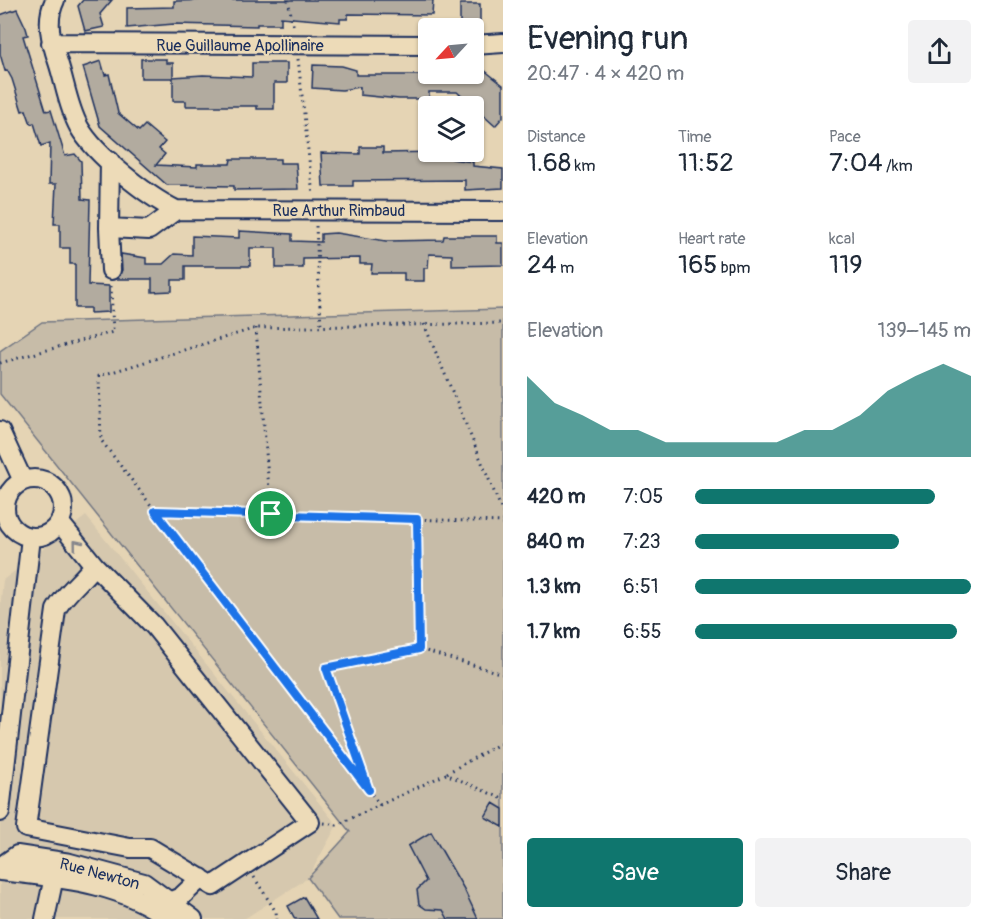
<!DOCTYPE html>
<meta charset="utf-8">
<style>
:root{--surface:#fff;--page:#f2f2f3;--text:#1f2937;--muted:#747a83;--accent:#0f766e}
body{margin:0;font-family:Pangolin,sans-serif;background:var(--page);color:var(--text);height:100vh;display:flex;flex-direction:column;font-size:22px;white-space:nowrap}
*{box-sizing:border-box;margin:0}
p{font-size:20px;color:var(--muted)}
.icon{flex:none;width:33px;height:33px;fill:none;stroke:currentColor;stroke-width:2;stroke-linecap:round;stroke-linejoin:round}
.map{position:relative;flex:1;overflow:hidden}
.drawer{display:flex;flex-direction:column;background:var(--surface);width:492px}
.drawer>*{flex:none}
.needle{width:39px;rotate:244deg}
.controls{position:absolute;left:418px;top:18px;display:grid;gap:12px}
.controls a{display:grid;place-items:center;width:66px;height:66px;border-radius:6px;background:var(--surface);box-shadow:0 2px 4px #0004;font-size:30px}
.pin{position:absolute;display:grid;place-items:center;width:51px;height:51px;color:#fff;margin:-26px;border:3px solid #fff;border-radius:50%;box-shadow:0 2px 6px #0007}
.round{display:grid;place-items:center;flex:none;width:63px;height:63px;border-radius:6px;background:var(--page)}
.overview{display:flex;align-items:center;justify-content:space-between;height:102px;padding:0 24px}
h1{font-size:33px;font-weight:600;line-height:45px}
.figures{display:grid;grid-template-columns:repeat(3,1fr);gap:9px;height:102px;padding:6px 24px}
.figures div{display:grid;align-content:center}
.figures b{font-size:26px;font-weight:600}
.figures small{font-size:16px;font-weight:400}
.figures p{font-size:16px}
.chart{height:168px;padding:12px 24px}
.chart p{display:flex;justify-content:space-between}
.chart svg{width:100%;height:108px;margin-top:6px;fill:var(--accent);opacity:.7}
.action{display:flex;gap:12px;margin-top:auto;padding:12px 24px}
.action a{flex:1;height:69px;border-radius:6px;background:var(--accent);color:#fff;font-size:24px;font-weight:600;line-height:69px;text-align:center}
.action a+a{background:var(--page);color:var(--text)}
ul{padding:0 24px;list-style:none;font-size:20px}
li{display:grid;grid-template-columns:96px 72px 1fr;align-items:center;height:45px}
li i{height:15px;border-radius:8px;background:var(--accent)}
main{display:flex;flex:1;min-height:0}
.map>svg:first-child{display:block}
</style>
<main>
<div class="map">
<svg width="503" height="919" viewBox="0 0 503 919">
<rect width="100%" height="100%" fill="#e5d4b4"/>
<filter id="ink" filterUnits="userSpaceOnUse"><feTurbulence type="fractalNoise" baseFrequency=".0167" numOctaves="2"/><feDisplacementMap in="SourceGraphic" scale="12" xChannelSelector="R" yChannelSelector="G"/><feConvolveMatrix kernelMatrix="1 2 1 2 8 2 1 2 1" color-interpolation-filters="sRGB"/></filter>
<g filter="url(#ink)">
<path fill="#d6c8ae" d="M86,516l251,309 -29,53 -64,41h-244v-310l3,-29z"/>
<path fill="#c7bca8" stroke="#717683" stroke-width="1.5" d="M503,309v610h-165l-30,-41 42,-46 -350,-438v-43l42,-29z"/>
<path fill="#b2ab9f" stroke="#1b2f5e" stroke-width="1.5" d="M83,0h29l-12,14 4,13 -19,4 -7,-25z
M210,0h223l-1,15 -84,-1v5h-8v3l-59,-5v7h-24v2l-83,-2 -47,4v-20l47,-1v-6z
M460,4h20v24h-20z
M17,9l9,19 2,7 -5,1 23,75 5,-1 14,46 10,-2 6,7 1,38 8,1 -2,85 21,1v26l-19,1v-5h-15v-44h-5v-16h-10v-24h-6l2,-40h-7l1,-41 -9,3 -7,-23 -3,1 -5,-14 -4,1 -10,-32 -5,-9 -2,1 -5,-17v-39z
M141,59h25v4h7v14l30,-2 49,2v-14h35v20h-13v26h-17v-3h-71v-5h-13v-23h-32z
M101,61l4,14 4,-1 9,39 21,18 6,-6 20,17 -6,7 6,5 -9,11 41,2v-3h33l1,-5h49v4h16l2,26 -64,1v-4l-67,-1 -67,-59 -17,-59z
M474,62l29,23v32l-8,9 -38,-34h-28v7h-30l-39,-4v-8l-18,3 -30,-2 1,-23 29,1 14,4v5h100l18,-1z
M360,147h23v6l55,-1 1,3h13v4l21,3v4l30,3v19l-38,2v-10l-112,1v5h-30l-2,-33 39,1z
M239,231l53,3v7l29,1v-8l15,-1 50,8 57,-1 1,-4h53v7h6v22l-51,1v-11l-23,-1 -1,14h-4v13h-20v-8h-33l1,-9h-12v-6l-57,1v9h-27v-20h-26v18h-65v14h-13v11l-20,1v-13h-35l5,-9 -1,-16 25,4v6h17l11,-10 18,1v-19l47,2z
M493,803l10,6v18l-18,-10z
M431,832l33,57 14,30h-30l-5,-9 -17,-1 -7,-5 -2,-14 9,-9 -18,-35z
M304,897l13,22h-22l-7,-13z"/>
<g fill="none" stroke-linecap="round" stroke-linejoin="round">
<g stroke="#1b2f5e" stroke-width="22">
<path id="minor" d="M55,0c-10,20 -4,41 3,62 7,21 10,45 21,65 16,28 68,69 97,83l327,1
M51,43l378,2
M474,45l29,-2
M110,161l-1,67 40,2 27,-20
M109,228l2,42
M0,431l23,50
M5 508a29 29 0 1 1 58 0a29 29 0 1 1-58 0Z
M60,523l34,42
M94,565l60,61 156,196 -97,64 -63,-38h-20l-104,-20 30,-218c8,-16 27,-30 38,-45z
M0,812l31,-275
M0,867l17,-12 53,8 74,20 49,36
M0,871c58,7 121,11 169,48
M161,905l20,-8 20,-19
M45,919l9,-42"/>
</g>
<path stroke="#1b2f5e" stroke-width="3" stroke-dasharray="1.5 4.5" stroke-linecap="butt" d="M288,0l6,29
M298,59l15,137
M316,226l5,100
M424,324l79,189
M256,328l15,186
M0,363l113,-31 -2,-46
M155,511l348,11
M417,519l2,130 84,25
M447,773l56,-31
M368,788l-42,-120 93,-19
M380,805l-279,-365 -2,-64 157,-48 247,-5
M324,823l13,2 109,-51 57,25
M254,877l22,35 1,7"/>
<use href="#minor" stroke="#eddbb8" stroke-width="18"/>
</g>
<defs><path id="oneway-chevron" d="M-2-3.5L2.5 0L-2 3.5" fill="none" stroke-width="1.6" stroke-linecap="round" stroke-linejoin="round" transform="scale(1.5)"/></defs>
<use stroke="#84858b" href="#oneway-chevron" transform="translate(77 544) rotate(-129)"/>
</g>
<g fill="none" stroke-linecap="round" stroke-linejoin="round" filter="url(#ink)">
<g stroke="#fff" stroke-width="12">
<path id="route" d="M155,511l262,8 2,130 -93,19 43,122z"/>
</g>
<use href="#route" stroke="#1a73e8" stroke-width="8"/>
</g>
<g text-anchor="middle" stroke-width="4.5" stroke-linejoin="round" paint-order="stroke">
<g font-size="16" fill="#1b2f5e" stroke="#eddbb8">
<text x="240" y="51">Rue Guillaume Apollinaire</text>
<text x="339" y="216">Rue Arthur Rimbaud</text>
<text transform="translate(100 873) rotate(15)" y="6">Rue Newton</text>
</g>
</g>
</svg>
<div class="controls">
<a><svg class="needle" viewBox="-14 -14 28 28"><path d="M0-13l5 13h-10z" fill="#e53935"/><path d="M0 13l5-13h-10z" fill="#747a83"/></svg></a>
<a><svg class="icon" aria-label="layers" viewBox="0 0 24 24"><path d="M12 4l9 5-9 5-9-5zM3 14l9 5 9-5"/></svg></a>
</div>
<div class="pin" style="left:271px;top:514px;background:#1e9e55"><svg class="icon" aria-label="arrive" viewBox="0 0 24 24"><path d="M6 21V4h12l-3 4 3 4H6"/></svg></div>
</div>
<section class="drawer">
<div class="overview"><div><h1>Evening run</h1><p>20:47 · 4 × 420 m</p></div><a class="round"><svg class="icon" aria-label="share" viewBox="0 0 24 24"><path d="M12 15V3M7 8l5-5 5 5M5 13v7h14v-7"/></svg></a></div>
<div class="figures">
<div><p>Distance</p><b>1.68<small> km</small></b></div>
<div><p>Time</p><b>11:52</b></div>
<div><p>Pace</p><b>7:04<small> /km</small></b></div>
</div>
<div class="figures">
<div><p>Elevation</p><b>24<small> m</small></b></div>
<div><p>Heart rate</p><b>165<small> bpm</small></b></div>
<div><p>kcal</p><b>119</b></div>
</div>
<div class="chart"><p><span>Elevation</span>139–145 m</p>
<svg viewBox="0 0 160 44" preserveAspectRatio="none"><path d="M0 44V11L10 22L20 27L30 33L40 33L50 38L60 38L70 38L80 38L90 38L100 33L110 33L120 27L130 17L140 11L150 6L160 11V44z"/></svg>
</div>
<ul>
<li><b>420 m</b>7:05<i style="width:87%"></i></li>
<li><b>840 m</b>7:23<i style="width:74%"></i></li>
<li><b>1.3 km</b>6:51<i style="width:100%"></i></li>
<li><b>1.7 km</b>6:55<i style="width:95%"></i></li>
</ul>
<div class="action"><a>Save</a><a>Share</a></div>
</section>
</main>
